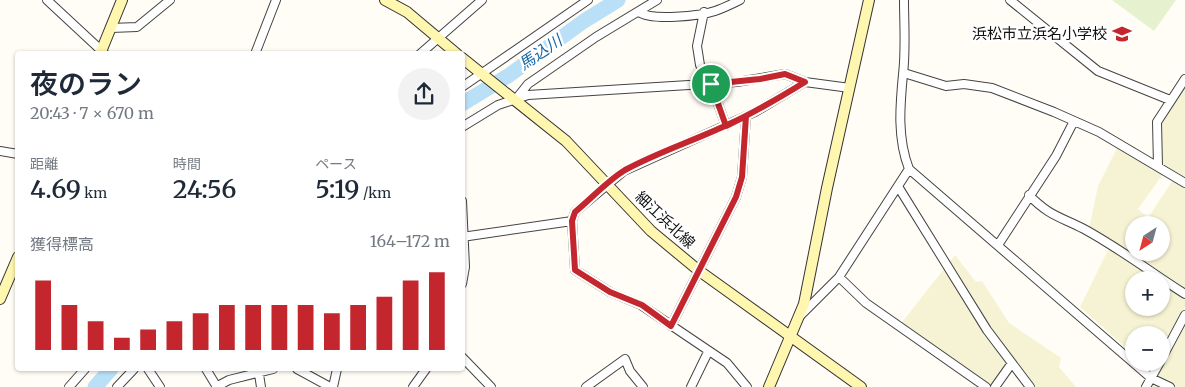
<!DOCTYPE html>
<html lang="ja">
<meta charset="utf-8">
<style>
:root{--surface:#fff;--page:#f2f2f3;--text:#1f2937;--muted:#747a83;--accent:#c4262e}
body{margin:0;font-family:Merriweather,"Noto Sans JP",serif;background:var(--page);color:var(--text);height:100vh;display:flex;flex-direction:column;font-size:19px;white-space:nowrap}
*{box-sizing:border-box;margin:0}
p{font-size:16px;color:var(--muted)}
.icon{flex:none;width:28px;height:28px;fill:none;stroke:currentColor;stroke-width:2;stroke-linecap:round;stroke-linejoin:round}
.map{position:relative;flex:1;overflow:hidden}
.drawer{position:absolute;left:15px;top:51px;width:450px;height:320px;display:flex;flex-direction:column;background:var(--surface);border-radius:5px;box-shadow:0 1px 4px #0004}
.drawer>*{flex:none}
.needle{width:32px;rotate:216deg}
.buttons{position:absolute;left:1125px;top:216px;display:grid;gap:10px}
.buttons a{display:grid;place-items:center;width:45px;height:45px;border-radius:50%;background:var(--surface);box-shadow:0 1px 4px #0004;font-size:25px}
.pin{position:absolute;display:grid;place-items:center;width:42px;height:42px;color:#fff;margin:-21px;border:2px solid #fff;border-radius:50%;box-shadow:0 1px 5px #0007}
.round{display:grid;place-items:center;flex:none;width:52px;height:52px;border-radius:26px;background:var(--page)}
.summary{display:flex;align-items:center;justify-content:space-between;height:85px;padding:0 15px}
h1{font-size:28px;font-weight:600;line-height:38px}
.metrics{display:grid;grid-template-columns:repeat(3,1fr);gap:8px;height:85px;padding:5px 15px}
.metrics div{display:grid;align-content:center}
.metrics b{font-size:25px;font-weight:600}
.metrics small{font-size:14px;font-weight:400}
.metrics p{font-size:14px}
.chart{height:140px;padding:10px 15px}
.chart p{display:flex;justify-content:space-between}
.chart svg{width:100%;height:90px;margin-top:5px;stroke:var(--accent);stroke-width:6}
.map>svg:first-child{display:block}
</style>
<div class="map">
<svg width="1185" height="387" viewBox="0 0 1185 387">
<rect width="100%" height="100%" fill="#fffdf5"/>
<path fill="#f6f3d4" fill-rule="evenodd" d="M1185,86v91l-22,-13 -3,-42z
M1117,148l46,26 -25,35 10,9 25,-38 12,8v119l-24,45v-17h-27v20l-54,-48 30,-61 -21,-17 9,-43zM1134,225h27v27h-27zM1134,280h27v28h-27z
M955,255l21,27 6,-1 27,42 52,35 -2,9 17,20h-40l-23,-29 -18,29h-9l-87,-61z
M1185,323v64h-34z"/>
<path fill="#e6f2cf" d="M1112,0h64l-22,31z"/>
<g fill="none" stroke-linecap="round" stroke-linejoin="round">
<path stroke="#b9e0f7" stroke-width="15" d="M462,104l46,-28 76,-55 34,-21
M95,387l16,-18"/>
<g stroke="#444" stroke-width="10">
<path id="street" d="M47,0l57,53
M904,0c0,24 2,50 -1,74 -3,32 -6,64 6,95l242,209 19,9
M1010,0l88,71 72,29
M639,12c12,9 61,4 76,-1 9,-3 17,-7 25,-11
M704,12l-7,34 3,19 11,19 15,42
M111,28l26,-1 33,-27
M255,54l21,-54
M420,54l62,-54
M904,73l42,13 18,-2 28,4 62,24 45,20 86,51
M462,87l126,-87
M516,99l12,-15 68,-47 61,-37
M462,127l36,-22 30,-10 209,-13 48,-8 20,8
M0,151l18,3
M1158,166l-1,-44 28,-43
M899,188l88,142 43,57
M1029,195c20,21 32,22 55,34 35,19 68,44 101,65
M462,201l3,66 -3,17
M462,237l110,-16
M998,245l58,-89 18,-35
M839,277l27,26 120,84
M800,316l39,-39 70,-108
M671,326l65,-129 6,-20 4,-61
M462,357l29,30
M1161,360l24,-45
M148,369l12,18
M206,369l11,18
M297,369l33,18
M259,374l2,13
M69,387l16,-18
M117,387l17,-18
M216,387l13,-7 44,-11
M333,387l4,-18
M413,387l13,-18
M586,387l39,-28 5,12 13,16
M691,387l17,-35
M747,387l-20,-24 -86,-58 -31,-13 -35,-22 -3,-49 3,-9 49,-41 131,-59 50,-30 45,6
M995,387l17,-24
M1146,387l14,-25"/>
</g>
<g stroke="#333" stroke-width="12">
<path id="secondary" d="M385,0l22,12 50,42
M100,54l22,-54
M462,58l104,83 85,90 47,39 163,117
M0,299l18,-42
M769,387l35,-83 23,-116 42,-188"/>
</g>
<use href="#street" stroke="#fff" stroke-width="8"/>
<use href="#secondary" stroke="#fff6b0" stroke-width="10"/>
</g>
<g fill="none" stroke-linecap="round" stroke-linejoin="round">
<g stroke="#fff" stroke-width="10">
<path id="route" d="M711,84l15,42 20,-10 -4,61 -6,20 -65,129 -29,-21 -32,-13 -35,-22 -3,-49 3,-9c16,-13 32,-31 50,-42 33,-18 68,-29 102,-45 27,-12 52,-27 78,-43l-20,-8 -25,5 -49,5"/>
</g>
<use href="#route" stroke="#c4262e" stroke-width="6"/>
</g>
<defs>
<g id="school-bare" transform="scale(1.5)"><path d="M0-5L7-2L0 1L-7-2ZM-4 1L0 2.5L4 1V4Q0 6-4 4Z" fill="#c4262e" stroke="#fff" stroke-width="2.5" paint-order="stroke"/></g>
</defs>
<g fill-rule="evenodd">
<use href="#school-bare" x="1122" y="34"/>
</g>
<g text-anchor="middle" stroke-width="5" stroke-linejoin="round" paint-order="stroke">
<g font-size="15" fill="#111" stroke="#fff" text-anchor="end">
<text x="1107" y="39">浜松市立浜名小学校</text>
</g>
<g font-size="15" fill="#111" stroke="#fff">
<text transform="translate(665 220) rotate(43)" y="5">細江浜北線</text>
</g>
<g font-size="16" font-style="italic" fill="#1768a6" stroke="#fff">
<text transform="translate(540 52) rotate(-34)" y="6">馬込川</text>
</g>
</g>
</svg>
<div class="buttons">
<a><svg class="needle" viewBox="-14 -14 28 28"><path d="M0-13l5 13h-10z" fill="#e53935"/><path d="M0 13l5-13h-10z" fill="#747a83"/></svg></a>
<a>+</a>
<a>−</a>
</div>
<div class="pin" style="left:711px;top:84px;background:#1e9e55"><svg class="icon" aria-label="arrive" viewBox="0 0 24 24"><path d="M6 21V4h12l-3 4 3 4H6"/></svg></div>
<section class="drawer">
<div class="summary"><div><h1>夜のラン</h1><p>20:43 · 7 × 670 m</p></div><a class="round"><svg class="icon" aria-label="share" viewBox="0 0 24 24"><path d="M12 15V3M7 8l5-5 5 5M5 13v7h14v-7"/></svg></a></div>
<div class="metrics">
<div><p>距離</p><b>4.69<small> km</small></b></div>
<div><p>時間</p><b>24:56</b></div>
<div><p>ペース</p><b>5:19<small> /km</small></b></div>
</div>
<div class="chart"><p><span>獲得標高</span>164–172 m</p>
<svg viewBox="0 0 160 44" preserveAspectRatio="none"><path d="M5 44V10M15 44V22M25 44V30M35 44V38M45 44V34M55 44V30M65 44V26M75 44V22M85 44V22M95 44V22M105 44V22M115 44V26M125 44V22M135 44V18M145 44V10M155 44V6"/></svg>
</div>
</section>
</div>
